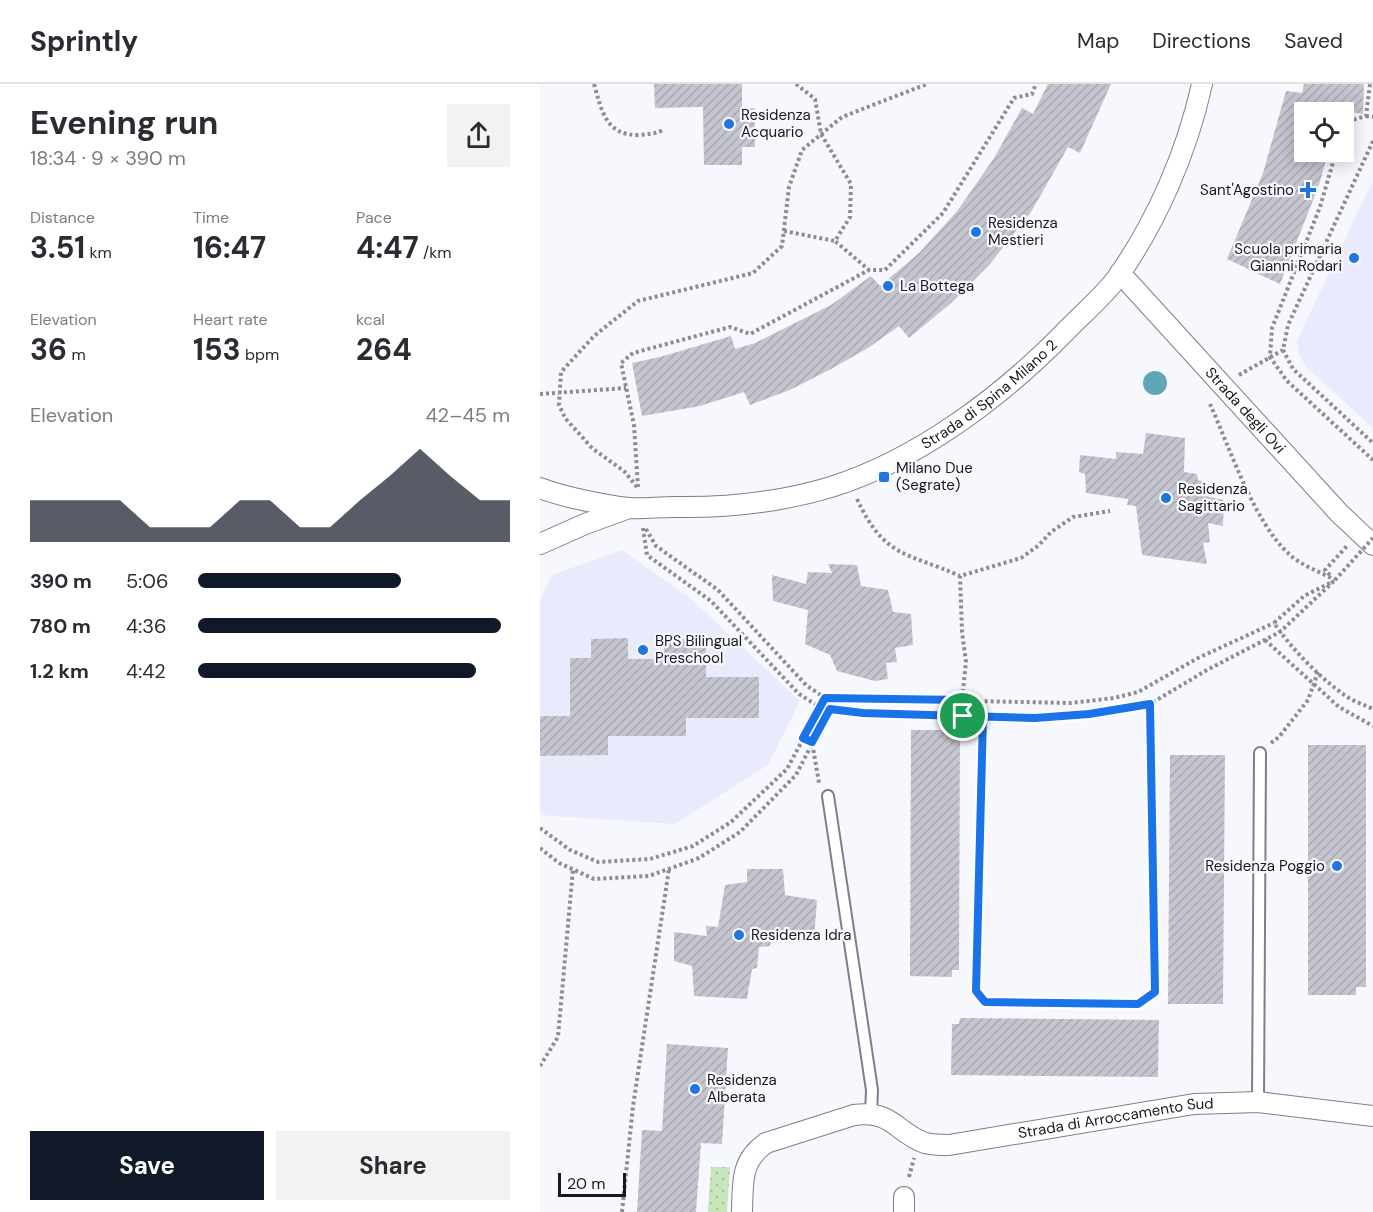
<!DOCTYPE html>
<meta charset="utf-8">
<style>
:root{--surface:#fff;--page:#f2f2f3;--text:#2b2b33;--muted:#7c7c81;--line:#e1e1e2;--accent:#111827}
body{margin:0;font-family:"DM Sans",sans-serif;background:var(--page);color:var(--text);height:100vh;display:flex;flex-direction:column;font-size:22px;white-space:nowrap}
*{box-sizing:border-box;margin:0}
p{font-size:20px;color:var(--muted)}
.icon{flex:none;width:33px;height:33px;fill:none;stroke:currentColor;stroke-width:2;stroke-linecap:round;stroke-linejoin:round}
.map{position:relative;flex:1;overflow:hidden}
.details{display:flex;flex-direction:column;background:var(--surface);width:540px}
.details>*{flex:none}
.fabs{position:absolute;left:754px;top:18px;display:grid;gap:12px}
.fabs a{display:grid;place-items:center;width:60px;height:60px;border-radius:0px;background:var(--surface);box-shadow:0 3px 15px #0003;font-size:30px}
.scale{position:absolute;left:18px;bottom:15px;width:68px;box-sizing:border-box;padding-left:6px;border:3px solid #19191d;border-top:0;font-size:16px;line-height:21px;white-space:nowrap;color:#19191d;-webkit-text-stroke:4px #f7f7fe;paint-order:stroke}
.pin{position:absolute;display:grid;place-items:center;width:51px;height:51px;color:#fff;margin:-26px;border:3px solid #fff;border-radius:50%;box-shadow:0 2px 6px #0007}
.round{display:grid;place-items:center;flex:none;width:63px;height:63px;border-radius:0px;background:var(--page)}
.head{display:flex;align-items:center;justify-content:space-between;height:102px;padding:0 30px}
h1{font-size:33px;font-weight:700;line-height:45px}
.metrics{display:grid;grid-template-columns:repeat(3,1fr);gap:9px;height:102px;padding:6px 30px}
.metrics div{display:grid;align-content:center}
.metrics b{font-size:30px;font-weight:700}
.metrics small{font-size:16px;font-weight:400}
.metrics p{font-size:16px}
.chart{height:168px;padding:12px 30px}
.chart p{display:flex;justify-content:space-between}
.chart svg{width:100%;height:108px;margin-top:6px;fill:var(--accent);opacity:.7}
.primary-button{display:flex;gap:12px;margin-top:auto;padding:12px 30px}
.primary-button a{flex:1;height:69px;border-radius:0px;background:var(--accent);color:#fff;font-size:24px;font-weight:700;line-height:69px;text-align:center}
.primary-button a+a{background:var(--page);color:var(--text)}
ul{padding:0 30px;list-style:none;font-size:20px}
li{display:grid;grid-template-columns:96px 72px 1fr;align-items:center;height:45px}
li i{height:15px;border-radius:8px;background:var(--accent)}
header{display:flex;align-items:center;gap:36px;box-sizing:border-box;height:84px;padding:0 30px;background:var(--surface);border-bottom:2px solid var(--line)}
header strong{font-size:28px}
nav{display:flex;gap:33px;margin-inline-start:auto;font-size:21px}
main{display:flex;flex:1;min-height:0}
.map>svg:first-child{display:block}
</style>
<header>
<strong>Sprintly</strong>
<nav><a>Map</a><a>Directions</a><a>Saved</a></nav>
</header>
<main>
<section class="details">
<div class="head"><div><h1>Evening run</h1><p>18:34 · 9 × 390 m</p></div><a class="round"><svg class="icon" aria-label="share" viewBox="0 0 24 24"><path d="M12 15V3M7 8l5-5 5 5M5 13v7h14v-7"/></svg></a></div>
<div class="metrics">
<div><p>Distance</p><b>3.51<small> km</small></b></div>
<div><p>Time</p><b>16:47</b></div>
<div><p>Pace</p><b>4:47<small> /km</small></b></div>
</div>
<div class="metrics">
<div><p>Elevation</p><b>36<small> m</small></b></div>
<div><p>Heart rate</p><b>153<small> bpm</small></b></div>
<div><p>kcal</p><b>264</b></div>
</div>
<div class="chart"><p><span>Elevation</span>42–45 m</p>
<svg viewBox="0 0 160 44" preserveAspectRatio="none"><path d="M0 44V27L10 27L20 27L30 27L40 38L50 38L60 38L70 27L80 27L90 38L100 38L110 27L120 17L130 6L140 17L150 27L160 27V44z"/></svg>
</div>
<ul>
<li><b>390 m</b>5:06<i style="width:65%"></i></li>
<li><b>780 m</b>4:36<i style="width:97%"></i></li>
<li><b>1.2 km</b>4:42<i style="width:89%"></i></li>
</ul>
<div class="primary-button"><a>Save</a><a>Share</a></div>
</section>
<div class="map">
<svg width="833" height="1128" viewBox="0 0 833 1128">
<defs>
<pattern id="grass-dots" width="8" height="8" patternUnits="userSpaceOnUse" patternTransform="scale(1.5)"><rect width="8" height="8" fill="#c7e6bb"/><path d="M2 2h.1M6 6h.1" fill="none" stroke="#aac5a0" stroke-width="1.8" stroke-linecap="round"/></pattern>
<pattern id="building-hatch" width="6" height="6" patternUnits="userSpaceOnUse" patternTransform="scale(1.5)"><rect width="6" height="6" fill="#c5c5d0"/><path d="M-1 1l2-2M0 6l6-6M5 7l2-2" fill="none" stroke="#a9a9b2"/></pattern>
</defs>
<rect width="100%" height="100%" fill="#f7f7fe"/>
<path fill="#eaeafd" d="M833,99v245l-66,-60 -8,-13 -2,-14 71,-151z
M82,466l68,48 110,103 -32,64 -93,59 -135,-9v-215l12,-25z"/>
<path fill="url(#grass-dots)" d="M171,1083h19l-3,45h-19z"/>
<path fill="#5fa7b6" d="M603 299a12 12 0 1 1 24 0a12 12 0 1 1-24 0Z"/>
<path fill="url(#building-hatch)" d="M114,0h88v25l13,-1v39h-13v18h-38l-1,-58 -48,1z
M508,0h63l-31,69 -12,-6 -37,65 -41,52 -39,39 -42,35 -10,-12 -31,22 -37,21 -39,20 -42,16 -6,-13 -44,14 -58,10 -10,-53 28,-6 71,-21 4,13 20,-6 76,-38 40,-29 9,10 39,-33 39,-43 36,-52 28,-50 11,6z
M764,0h60l-1,30 -24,-4 -1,2h-33v40h23l-9,33 -39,99 -53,-25 36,-86 23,-82 16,2z
M606,349l39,5 -1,34 13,2 1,6 6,2 1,14 19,4 -1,26 -15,-3 2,19 -7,1 4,21 -65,-9 -6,-49 -9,-1 1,-6 -42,-6 -1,-19 -6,-2 1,-17 36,4v-7l27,2z
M288,480l29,1 4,21 27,4 5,22 18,2 2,31 -18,3 2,14 -11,1 2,16 -13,2 -38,-10 -7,-16 -25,-11 3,-34 -35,-9 -1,-26 34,9 2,-12 24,1z
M88,554v21h36v-20h42v38h53v41h-73v18h-78v19l-68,1v-40h30v-58h21v-19z
M371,646h49l-1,240h-7v7l-42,-1z
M768,661h58v242h-10v8h-48z
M630,671h55l-2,249h-55z
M207,785h36l2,26 32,5 -3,38 -42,-4 -2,12 -11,1 -2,21 -5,1 -5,30 -53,-3 -2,-30 -18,-5v-29l33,4 -1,-10 12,1 7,-42 22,-3z
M420,934l199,2 -1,57 -207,-2 1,-51h7z
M127,960l61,4 -6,96 -21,-1 -5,69h-59l5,-82 20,1z"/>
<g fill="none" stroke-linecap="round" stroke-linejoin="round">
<g stroke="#7f7e89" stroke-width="14">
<path id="service" d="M288,712l44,294 -1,25
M718,1018l2,-349"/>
</g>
<g stroke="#7f7e89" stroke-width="22">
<g id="minor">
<path id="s1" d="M580,189l219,240 34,32"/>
<path id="s2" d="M0,404c24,9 63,17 88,20 15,1 31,-1 46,-1 51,1 107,-5 157,-20 86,-27 169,-89 232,-153 17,-18 40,-37 54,-56 40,-57 70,-126 85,-194"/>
<path d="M0,460l45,-20 44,-16"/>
<path id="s3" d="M202,1128c1,-29 -2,-51 24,-69l88,-28c39,-5 41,17 71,28 8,2 16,2 24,2l245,-41 64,-2 115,14"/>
<path d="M364,1128v-15"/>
</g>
</g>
<path stroke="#8c8c92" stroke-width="4" stroke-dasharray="3 3" stroke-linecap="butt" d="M54,0c8,28 12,52 46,51 9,-1 15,-1 23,-5
M256,0l19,15 6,35 30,50 -1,33 -15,24 34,29
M826,32l7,1
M804,41l1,-3 21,-6 4,-32
M833,57l-85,184 -5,25 10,19 80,74
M796,68l-16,55 -48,121 -2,29 17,24 86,79
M244,147l51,10
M699,291l44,-25
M0,310l86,-6
M670,320c20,44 44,119 80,151 12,11 31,17 45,25
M97,403l-13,-16 -32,-23 -27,-30 -6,-13 2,-33 33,-36 44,-35 115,-28 29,-27 7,-59 13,-37 40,-33 85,-33
M98,403l-4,-62 -13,-62 12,-10 97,-26 20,7 119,-64h16l58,-57 71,-115 18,-4 4,-10
M317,415c28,60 50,53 103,77
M103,444l4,27 64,46 88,93 22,14 42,5 172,5 54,-4 61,-10 57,-34 73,-38 55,-52
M106,445l10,17 62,44 88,95 19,13 246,5 43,-5 24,-6 60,-34 76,-35
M790,491l-5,-5 22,-24
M790,499l-26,13 -30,27c18,26 43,52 69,71 9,7 20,10 30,15
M725,556l74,67 34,19
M422,632v-16l4,-38 -4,-30 -2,-56 61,-18 18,-13 12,-13 22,-15 37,-6
M443,633l-6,274 8,11 153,2 17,-12 -5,-288
M263,654l9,4 7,41
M731,659l8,-6 29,-37 10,-28
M0,744l30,22 28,12 52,-3 43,-13 38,-24 56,-53 38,-71
M0,764l19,15 35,16 55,-3 50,-18 41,-26 56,-57 34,-66
M0,982l18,-29 15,-168
M369,1093l5,-19
M82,1128l11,-106 36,-237"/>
<use href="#service" stroke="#fff" stroke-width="10"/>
<use href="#minor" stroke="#fff" stroke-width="20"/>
<path stroke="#8c8c92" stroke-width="4" stroke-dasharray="3 3" stroke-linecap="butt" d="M795,496l38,-42"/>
</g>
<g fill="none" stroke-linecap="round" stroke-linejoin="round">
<g stroke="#fff" stroke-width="12">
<path id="route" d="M423,632l-100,-3 -33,-4 -18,33 -9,-4 22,-40 137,2 1,16 20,1 -7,274 9,11 153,2 17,-12 -5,-288 -61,10 -54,4 -72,-2"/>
</g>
<use href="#route" stroke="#1a73e8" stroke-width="8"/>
</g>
<g fill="#2075df" stroke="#f7f7fe" stroke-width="2">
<circle cx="189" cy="40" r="6"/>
<path d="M765 97h6v6h6v6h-6v6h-6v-6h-6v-6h6z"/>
<circle cx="436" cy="148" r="6"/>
<circle cx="814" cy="174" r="6"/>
<circle cx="348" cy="202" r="6"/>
<rect x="338" y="387" width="12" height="12" rx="3"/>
<circle cx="626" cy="414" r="6"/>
<circle cx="103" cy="566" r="6"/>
<circle cx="797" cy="782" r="6"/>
<circle cx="199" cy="851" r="6"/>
<circle cx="155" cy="1005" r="6"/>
</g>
<g text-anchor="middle" stroke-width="4.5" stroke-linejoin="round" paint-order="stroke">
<g font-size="15" fill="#19191d" stroke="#f7f7fe" text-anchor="start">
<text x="201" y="36">Residenza<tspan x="201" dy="17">Acquario</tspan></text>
<text x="754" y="111" text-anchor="end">Sant'Agostino</text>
<text x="448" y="144">Residenza<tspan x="448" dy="17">Mestieri</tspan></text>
<text x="802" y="170" text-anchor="end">Scuola primaria<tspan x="802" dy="17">Gianni Rodari</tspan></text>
<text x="360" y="207">La Bottega</text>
<text x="356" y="389">Milano Due<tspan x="356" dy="17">(Segrate)</tspan></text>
<text x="638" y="410">Residenza<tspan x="638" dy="17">Sagittario</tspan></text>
<text x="115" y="562">BPS Bilingual<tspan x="115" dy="17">Preschool</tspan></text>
<text x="785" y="787" text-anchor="end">Residenza Poggio</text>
<text x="211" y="856">Residenza Idra</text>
<text x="167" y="1001">Residenza<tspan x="167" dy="17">Alberata</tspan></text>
</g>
<g font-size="15" fill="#19191d" stroke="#f7f7fe">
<text dy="5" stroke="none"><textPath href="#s2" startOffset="480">Strada di Spina Milano 2</textPath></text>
<text dy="5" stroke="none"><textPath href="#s1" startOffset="186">Strada degli Ovi</textPath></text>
<text dy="5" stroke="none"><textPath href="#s3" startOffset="441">Strada di Arroccamento Sud</textPath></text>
</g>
</g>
</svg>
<div class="fabs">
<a><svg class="icon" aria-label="locate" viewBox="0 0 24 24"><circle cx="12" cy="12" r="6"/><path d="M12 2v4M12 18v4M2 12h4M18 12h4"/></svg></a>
</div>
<div class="scale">20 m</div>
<div class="pin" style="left:423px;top:632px;background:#1e9e55"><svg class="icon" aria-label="arrive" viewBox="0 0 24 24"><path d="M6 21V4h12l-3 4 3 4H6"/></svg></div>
</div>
</main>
